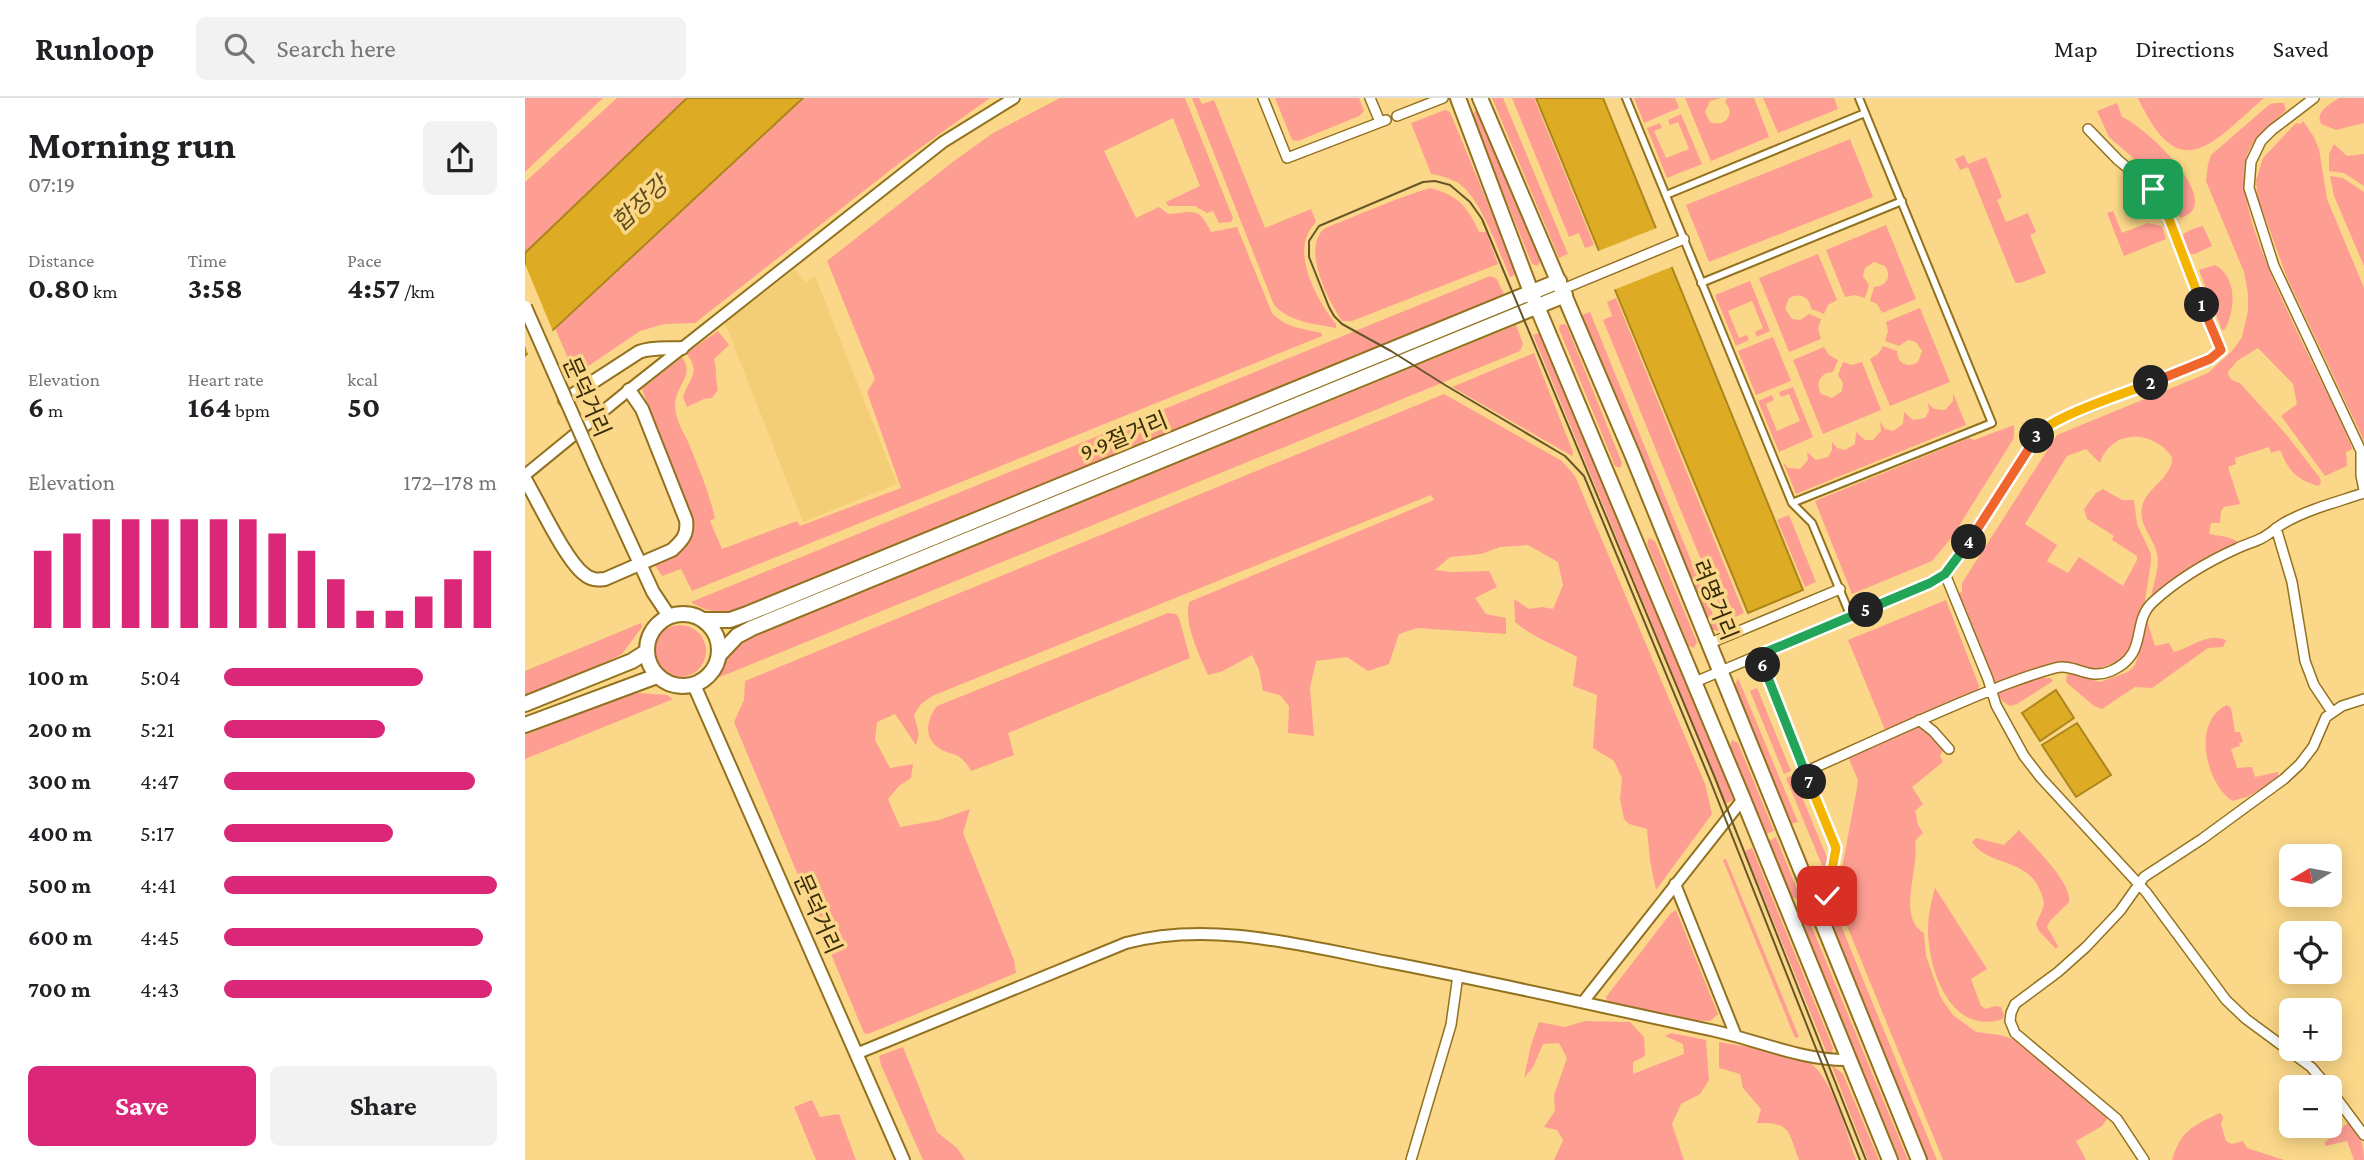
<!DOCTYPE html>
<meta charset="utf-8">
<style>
:root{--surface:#fff;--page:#f2f2f2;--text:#202124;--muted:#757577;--line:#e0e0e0;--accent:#db2777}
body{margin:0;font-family:"Crimson Pro","Noto Sans KR",serif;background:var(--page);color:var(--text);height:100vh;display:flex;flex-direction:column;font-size:26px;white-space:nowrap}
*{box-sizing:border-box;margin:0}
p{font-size:23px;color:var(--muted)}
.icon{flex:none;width:38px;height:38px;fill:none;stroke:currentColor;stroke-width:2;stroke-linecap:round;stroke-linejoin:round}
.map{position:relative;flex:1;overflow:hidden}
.panel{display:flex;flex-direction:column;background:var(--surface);width:525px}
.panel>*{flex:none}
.needle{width:46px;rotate:260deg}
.tools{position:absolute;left:1754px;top:746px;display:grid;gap:14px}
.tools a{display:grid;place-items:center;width:63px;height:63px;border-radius:10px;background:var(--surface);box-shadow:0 4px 18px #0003;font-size:35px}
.pin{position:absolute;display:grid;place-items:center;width:60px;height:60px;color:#fff;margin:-30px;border-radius:14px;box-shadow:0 4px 10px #0006}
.km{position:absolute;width:35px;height:35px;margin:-18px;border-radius:50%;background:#222;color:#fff;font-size:19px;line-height:35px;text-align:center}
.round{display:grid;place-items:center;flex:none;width:74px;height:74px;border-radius:10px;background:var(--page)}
.summary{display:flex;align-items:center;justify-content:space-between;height:119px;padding:0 28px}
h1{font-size:38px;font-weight:700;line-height:52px}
.stats{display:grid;grid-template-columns:repeat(3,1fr);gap:10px;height:119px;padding:7px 28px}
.stats div{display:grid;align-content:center}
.stats b{font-size:30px;font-weight:700}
.stats small{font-size:19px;font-weight:400}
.stats p{font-size:19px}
.chart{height:196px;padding:14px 28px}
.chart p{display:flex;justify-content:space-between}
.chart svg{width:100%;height:126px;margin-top:7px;stroke:var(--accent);stroke-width:6}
.cta{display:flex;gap:14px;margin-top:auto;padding:14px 28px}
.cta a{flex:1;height:80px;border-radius:10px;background:var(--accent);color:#fff;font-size:28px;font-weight:700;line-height:80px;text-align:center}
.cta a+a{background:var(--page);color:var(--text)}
ul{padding:0 28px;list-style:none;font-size:23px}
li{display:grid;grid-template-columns:112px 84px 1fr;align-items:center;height:52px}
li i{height:18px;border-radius:9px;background:var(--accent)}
header{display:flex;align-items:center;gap:42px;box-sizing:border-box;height:98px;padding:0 35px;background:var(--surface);border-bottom:2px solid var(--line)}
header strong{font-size:33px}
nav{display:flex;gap:38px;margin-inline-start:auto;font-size:24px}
.search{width:490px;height:63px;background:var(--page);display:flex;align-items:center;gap:18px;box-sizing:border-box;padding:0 24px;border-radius:10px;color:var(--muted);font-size:26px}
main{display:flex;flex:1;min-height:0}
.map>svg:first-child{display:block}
</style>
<header>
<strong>Runloop</strong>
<div class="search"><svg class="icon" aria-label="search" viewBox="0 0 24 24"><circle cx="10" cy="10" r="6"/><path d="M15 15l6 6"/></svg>Search here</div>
<nav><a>Map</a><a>Directions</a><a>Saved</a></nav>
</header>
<main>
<section class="panel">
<div class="summary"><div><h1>Morning run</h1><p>07:19</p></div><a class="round"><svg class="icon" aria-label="share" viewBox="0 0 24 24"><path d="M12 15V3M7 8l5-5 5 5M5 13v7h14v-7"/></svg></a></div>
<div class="stats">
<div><p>Distance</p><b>0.80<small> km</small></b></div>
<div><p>Time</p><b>3:58</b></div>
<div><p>Pace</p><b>4:57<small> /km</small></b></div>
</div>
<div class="stats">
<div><p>Elevation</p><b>6<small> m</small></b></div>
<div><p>Heart rate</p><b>164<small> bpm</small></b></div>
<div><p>kcal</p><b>50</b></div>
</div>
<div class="chart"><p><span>Elevation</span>172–178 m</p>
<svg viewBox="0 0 160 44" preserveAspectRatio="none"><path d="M5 44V17M15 44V11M25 44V6M35 44V6M45 44V6M55 44V6M65 44V6M75 44V6M85 44V11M95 44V17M105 44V27M115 44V38M125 44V38M135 44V33M145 44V27M155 44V17"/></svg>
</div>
<ul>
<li><b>100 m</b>5:04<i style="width:73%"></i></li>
<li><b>200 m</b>5:21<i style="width:59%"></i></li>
<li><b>300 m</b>4:47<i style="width:92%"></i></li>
<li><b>400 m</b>5:17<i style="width:62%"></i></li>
<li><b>500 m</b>4:41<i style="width:100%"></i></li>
<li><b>600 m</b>4:45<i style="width:95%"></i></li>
<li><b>700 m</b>4:43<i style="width:98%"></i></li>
</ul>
<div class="cta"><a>Save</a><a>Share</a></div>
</section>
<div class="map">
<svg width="1839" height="1062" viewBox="0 0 1839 1062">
<rect width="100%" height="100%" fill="#fbd889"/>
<path fill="#f4ce76" d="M270,171l11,13 9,-6 82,208 -94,38 -78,-199z"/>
<path fill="#fe9d92" d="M0,0h78l-78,74z
M92,0h70l-162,155v-71z
M278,0h187l-88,63 -207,162 -31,1 -24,7 -65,44 -20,-47z
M535,0h125l48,120 -2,4 -12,1 -6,-12 -6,2 -12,-7h-27l-2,-4 34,-16 -27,-68 -69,33 32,67 23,-11 9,7c27,-2 30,-8 43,18l26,-5 35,86c14,15 31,16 50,20v3l-630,255 -11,-22 -19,7 -8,-12c23,-11 36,-13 36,-41l-48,-134 40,-32c15,21 -12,30 -6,57 2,10 9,21 13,30 10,25 20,48 26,74l-5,3 12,28 75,-28 3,5 101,-38 -34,-96 8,-13 -48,-118 127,-100 39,-28z
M667,0h7l3,6 12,-4 51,128 46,-19 5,13c-3,4 -8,9 -9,14 -11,26 13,69 29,88v4c-22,-4 -46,-6 -62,-23z
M750,0h84l5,13 -5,5 -61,25 -6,-1z
M967,0h11l65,156 -9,4z
M987,0h22l60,147 -9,3 -6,-15 -10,4z
M1109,0h41l4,10 -35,15z
M1160,0h36l-11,3 -5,11 5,10c15,6 26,-8 15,-20l2,-4h27l15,39 -58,24z
M1238,0h71l4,11 -60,24z
M1613,0h126c-53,46 -84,90 -126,0z
M1814,0h25v25l-28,7 -15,-6c-6,-13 8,-19 18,-26z
M1592,5l5,14c23,9 107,88 58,101l-18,-35 -53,-46 -12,-26z
M1751,5h8l2,7c-14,14 -35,29 -40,49 -18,59 81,224 105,286l1,4 -6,3 1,14 -22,10 -44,-60 16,-12 -4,-20 -35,-36 -21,13 -9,11c1,8 5,9 12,11l45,50 35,45 1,5 -3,3c-23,-7 -29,-15 -38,-36l-9,3 -2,-6 -34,11 1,6 -8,3 12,37 -16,3 -3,4 -1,12h-9l-2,11 18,3 15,6 -36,17 -55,37c2,-12 9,-30 6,-43 -3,-16 -19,-29 -15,-47 4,-20 31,-29 30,-50 -19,-28 -61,-28 -72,6l-14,-14 -19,7 -42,68 32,21 -10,16 21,12 11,-16 44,29 14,-26v-4l-25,-16 2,-4 -27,-17 -3,-10 12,-16 7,-4 19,11h12l3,24 14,30v8l-6,39 -11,41 -6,10 -7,8 -23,9 -36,-6 -67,23 -38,-92 5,-2v-9l95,-148 151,-62 25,-23 9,-13 6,-26v-17l-4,-22 -38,-91 2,-17 3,-9 59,-51z
M920,12l5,2 67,162 -7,3c-11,-25 -29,-80 -53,-95 -8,-4 -18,-7 -26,-8l-20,-51z
M950,13l5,2 60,148 -2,5 -6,-2 -60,-148z
M1156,16l21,50 -35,14 -20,-50 13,-5 2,5 -8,3 12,27 23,-9 -11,-27 -8,3 -2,-5z
M1778,23l11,16 5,12 8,50 37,89v153l-77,-163 -30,-83 -1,-15 7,-22 33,-35 4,1z
M1325,41l23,58 -164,65 -23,-57z
M1809,46l13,12 17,-2v32l-20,-13 -15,-2v-17z
M1439,57l4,9 18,-7 16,40 -5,3 9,22 22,-9 8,19 -6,3 16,38 -26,10h-4l-2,-3 -46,-113 -8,3 -5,-11z
M1805,78l13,2 21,14v74l-30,-70z
M905,90c28,7 38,19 49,44h7l12,32 -146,57h-10c-13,-19 -40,-71 -19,-91 4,-4 14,-6 20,-9 29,-12 57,-24 87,-33z
M1588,113l9,22 26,-10 14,3 4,13 -42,17 -17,-43z
M1361,127l30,74 -34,14 -5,-9 -7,-3 4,-14c13,-1 18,-11 11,-21l-11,-4 -9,6 -2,8 6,9 -4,13 -10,-3 -10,2 -19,-47z
M1678,128l9,20 -17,8h-11l2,-3 -4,-9 -4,-1c4,-9 16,-13 25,-15z
M1293,156l19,46 -9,5 -4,9 -13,-5c-1,-12 -11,-17 -22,-11l-4,11 7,10 8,1 9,-6 12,5 -3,10 3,10 -32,13 -30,-74z
M1690,167c22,11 21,44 10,64l-3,1 -23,-60z
M965,178l7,3 8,18 -764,312c-18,4 -35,4 -50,-7z
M1225,183l20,50 -13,6 -2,-5 8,-4 -11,-27 -24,10 11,27 8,-3 2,5 -13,6 -21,-51z
M1091,200l128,315 -18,8 -123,-301 9,-4 -5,-14z
M1395,210l30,74 -60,24 -20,-47 8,-5 5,-8 14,5c0,12 10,18 21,11l4,-11 -6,-9 -8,-2 -9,6 -14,-5 3,-10 -2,-9z
M1065,214l130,320 -9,-3 -2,-4 -127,-310z
M1039,226l3,2 55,137 -2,5 -5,-2 -56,-137 1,-4z
M991,227l7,19 -3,7 -800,326c3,-18 17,-31 32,-40z
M193,233l11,14 -15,14c3,11 1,20 4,31l-6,8 -8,1 -17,8 -4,-10c6,-20 19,-23 3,-44z
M1016,234l193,468 -8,3 -193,-468z
M1248,239l18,44 -35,14 -18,-44z
M1299,249l5,8 9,5 -5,12c-13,1 -18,11 -12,22l11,4 10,-7 1,-8 -5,-8 5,-13 9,3 10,-3 19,48 -58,24 -30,-74z
M1009,255l39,99 -1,4 -120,-69z
M1268,289l20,50 -34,15 -21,-51 14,-6 2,5 -8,4 11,27 23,-10 -11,-27 -8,3 -2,-5z
M1428,295l13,32 -170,69 -13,-32 5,6 12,1 8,-9 -1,-8 9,8 12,-3 4,-7v-8l5,6 8,2 10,-6 1,-12 9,8h8l8,-9 -1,-9 5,7 8,2 10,-7 1,-12 9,8 12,-2 4,-7 -1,-8 6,6 11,1 8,-9z
M919,296l118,67 13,15 130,308 7,30 -56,76 -6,-29 -3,-32 -18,-5 -5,-5 -4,-20 2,-21 -8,-17 -21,-13 4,-53 -24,-9 4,-29c-21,-12 -44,-19 -62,-35l-1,-23 15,10 13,-2 11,2 10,-24 -5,-23 -30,-17 -28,2 -19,7 -31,3 -15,13 17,2 37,-1 8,16 -22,11 11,16 20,4v16l-89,-6 -18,6 -10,30 -21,7 -21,-14 -31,4 -6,27 4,48 -26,-3 1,-27 -9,-11 -17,-4 -4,-21 -7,-15 -29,16 -15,4c-9,-21 -24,-50 -19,-73l245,-102 -3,-5 -499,201 -11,8 -7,11 5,19 -3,11 -21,-31 -18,8 -2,18 15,28 23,-4 -2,14 -12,8 -11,13 12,28 39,-7 31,-11 -7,24 51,127 2,13 -148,61 -4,-1 -130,-311 10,-22 1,-19z
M1489,327v13l-62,99 -20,24 -80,33 -37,-93 154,-63 5,2z
M1264,417l27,67 -11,5 -28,-67z
M1124,440l6,3 42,101 -3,6 -5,-2 -42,-102z
M1421,502l33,86 -1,4 -93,40 -37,-90z
M643,515l8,1 3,4 11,40 -182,75 6,22 -43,16c-13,-23 -20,-13 -35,-25 -13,-11 -8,-29 1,-40z
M1622,522l8,26 14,-3 5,9c18,-5 33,-20 52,-12l-3,7 -15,1 -56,40 -17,-1 -33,22 -8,-3 -28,-24 1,-7 4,-2 29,9 28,-10 7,-7 7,-21 3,-23z
M116,525l1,4 -20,27 -20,10 -77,32v-25z
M129 553a26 26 0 1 1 52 0a26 26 0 1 1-52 0Z
M1213,580l60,144 -7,2 -54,-133 -2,-6z
M1515,580h10l3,3 -36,23 -7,2 -8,-5 -5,-9z
M1232,590l34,83 -7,3 -34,-83z
M113,595l29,2 6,4 -148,60v-24l100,-40z
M1702,607l4,3 4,24h5l3,10 -4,1 1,3 -9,3 6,19 15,-1 3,10 23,-5 1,5 -2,3 -30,17 -15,4c-26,-18 -41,-79 -5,-96z
M1392,628c11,2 20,15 27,23l-4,7 3,6 -31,25 11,17 -8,7 3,14 5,8 -8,8c5,27 -19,76 9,92l2,23 15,42 12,17 23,17 24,3 19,6 86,74 2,4 -5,7 -26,15 10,19h-143l-105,-256 -2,-4 21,-112 1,-8 -10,-23z
M1207,642l6,3 36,88 -8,3 -36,-88z
M1268,677l35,85 -2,15 -40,-97z
M1494,732c13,14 54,54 50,72l-19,19 -3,6 11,19 -2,3 -17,-18 -3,-7c2,-6 7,-14 8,-20 0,-4 -2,-8 -3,-11 -12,-36 -51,-25 -69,-51l4,-4 28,7z
M1251,739l23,57 -2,5 -6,-2 -22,-56z
M1227,750l81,200 -2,6 -5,-3 -81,-200z
M1201,761l73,178 -4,1 -72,-178z
M1410,790l52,81 -16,10 10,27 5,3 9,-3 6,1 3,8 -1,4c-52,17 -74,-47 -75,-88 0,-15 3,-29 7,-43z
M1308,808l104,254h-9l-95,-233 -2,-11z
M1151,812l42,104 -8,7 -33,-1 -70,-19 -1,-4 65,-84z
M1278,813l3,2 102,247h-8l-101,-244v-3z
M1060,923l45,1 14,15 1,19 -12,6v12l51,-20 -1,-10 -18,-8 6,-3 35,7 3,40 -9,14 -19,10 -9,20 12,36h-130l9,-20 -6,-10 -13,-3 11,-16 -1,-16 13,-37 -8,-15 -16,1 -10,23 -9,11 7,-33 8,-23 26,5z
M1194,944c20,4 82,11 95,24 21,21 32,66 42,94h-57c-11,-29 -8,-38 -42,-37l4,-14 -18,-21 -3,-14 -21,-6z
M378,949l34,85 20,16 8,12h-42l-42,-95 -2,-9z
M1306,966l12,10 36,86h-11z
M287,1002l8,17 19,-3 17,46h-40l-22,-53z
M1695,1015l3,4 -2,8 5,16 6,3 11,-3 4,7 37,12h-112c9,-30 21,-34 48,-47z
M1823,1025c13,9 16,22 16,37h-10l-7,-19 -22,5v-4z"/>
<path fill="#ddac24" stroke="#ac861c" stroke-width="2" d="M162,0h116l-278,258v-103z
M1011,0h67l200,492 -55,23z
M1531,592l18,28 -34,23 -18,-28z
M1552,625l34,52 -35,22 -34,-52z"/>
<path fill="#fbd889" d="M1134,129l15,39 -63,25 -15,-39z
M0,166l29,70 -25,22 -4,-10z"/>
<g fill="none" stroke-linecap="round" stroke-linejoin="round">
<g stroke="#92721e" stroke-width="10">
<path id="pedestrian" d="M1101,0l166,405 20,20 39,94
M1141,97l199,-82
M1176,185l201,-82
M1267,405l200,-80 -133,-325"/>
</g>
<g stroke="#92721e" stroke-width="12">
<path id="minor" d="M738,0l24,60 99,-38
M845,0l10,24
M1789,0l-42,32 -11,11 -10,21 -2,26 25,78 87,185v24l3,15
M872,18l46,-18
M1038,191l121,-50
M1751,430l16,54 13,79 9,24 18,27
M1420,476l43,105 8,26 28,51 17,22 105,114 80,108 20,19 65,48 17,20
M1183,546l132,-55
M1234,557l77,193 -9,48 -11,12
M1170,584l223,-94 27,-14 8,-9 88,-135 20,-11 149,-60 11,-9 -61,-150 -7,-11 -35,-29 -30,-31
M1394,622l14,11 16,18
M1280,674c51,-23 103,-47 155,-69 31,-13 62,-26 95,-35 20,-5 33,13 56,3 39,-17 19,-48 42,-69 24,-22 56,-41 85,-54 8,-4 17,-6 24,-10 8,-4 15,-11 22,-15 25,-14 53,-21 80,-30
M1804,990l35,47
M886,1062l40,-135 7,-50
M1619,1062l-27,-41 -102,-86 -5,-12 1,-8 4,-9 43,-32 28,-25 34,-36 24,-34 58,-38 82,-60 16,-15 13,-17 13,-30 16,-11 22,-7"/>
</g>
<g stroke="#92721e" stroke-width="14">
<path id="tertiary" d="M0,377l104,-85 314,-248 71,-44
M1150,786l61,152
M1058,904l160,-203
M331,956l270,-111c85,-23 178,3 262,19 110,21 218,46 327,69 45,10 89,30 134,29"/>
</g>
<g stroke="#92721e" stroke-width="16">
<path id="secondary" d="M40,302l74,-48c13,-5 29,-3 43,-4
M71,370l57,124 16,24
M0,381c14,24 40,80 59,95 7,6 13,6 21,5l67,-29c11,-10 16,-16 14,-30l-44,-111 -13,-19
M169,587l209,475"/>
</g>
<g stroke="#92721e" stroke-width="18">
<path id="trunk" d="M933,0l73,194 212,507 147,361
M955,0l152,356 287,706
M122 552a36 36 0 1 1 72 0a36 36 0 1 1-72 0Z
M178,522h27l17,-6 812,-333
M194,557l18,-19 15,-8 813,-333
M0,606l107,-43 14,-9
M0,627l132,-49"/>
</g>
<use href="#pedestrian" stroke="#fff" stroke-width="6"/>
<use href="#minor" stroke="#fff" stroke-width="9"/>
<use href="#tertiary" stroke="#fff" stroke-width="10"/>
<use href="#secondary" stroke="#fff" stroke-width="12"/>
<use href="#trunk" stroke="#fff" stroke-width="14"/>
<path stroke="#685628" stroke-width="2" d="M1335,1062l-150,-380 -126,-304 -19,-20 -120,-71 -54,-34 -49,-27 -8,-8 -5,-9 -20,-50v-16l10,-15 104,-44 12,-1 15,4 20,17 12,17 233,559 151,382"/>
<g stroke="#92721e" stroke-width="16" stroke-linecap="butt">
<path id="secondary-bridge" d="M0,209l71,161"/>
</g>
<use href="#secondary-bridge" stroke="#fff" stroke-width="12"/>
</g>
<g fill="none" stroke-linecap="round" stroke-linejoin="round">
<g stroke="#fff" stroke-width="14">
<path id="split-1" d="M1628,91l16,30 33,86"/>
</g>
<g stroke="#fff" stroke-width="14">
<path id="split-2" d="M1626,285l59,-24 11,-9 -19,-45"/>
</g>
<g stroke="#fff" stroke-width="14">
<path id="split-3" d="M1512,338c12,-19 90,-43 114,-53"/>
</g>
<g stroke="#fff" stroke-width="14">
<path id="split-4" d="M1444,444l68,-106"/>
</g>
<g stroke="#fff" stroke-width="14">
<path id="split-5" d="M1341,512l64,-27 15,-9 24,-32"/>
</g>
<g stroke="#fff" stroke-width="14">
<path id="split-6" d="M1238,567l-4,-10 107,-45"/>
</g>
<g stroke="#fff" stroke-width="14">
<path id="split-7" d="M1238,567l46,117"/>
</g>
<g stroke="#fff" stroke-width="14">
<path id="split-8" d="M1284,684l27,66 -9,48"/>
</g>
<use href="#split-1" stroke="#f5b400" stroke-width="9"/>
<use href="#split-2" stroke="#f0652b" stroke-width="9"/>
<use href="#split-3" stroke="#f5b400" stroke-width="9"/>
<use href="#split-4" stroke="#f0652b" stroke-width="9"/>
<use href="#split-5" stroke="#22a559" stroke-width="9"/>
<use href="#split-6" stroke="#22a559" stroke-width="9"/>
<use href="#split-7" stroke="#22a559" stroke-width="9"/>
<use href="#split-8" stroke="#f5b400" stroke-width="9"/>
</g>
<g text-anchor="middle" stroke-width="7" stroke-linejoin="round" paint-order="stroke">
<g font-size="23" fill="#392c09" stroke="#fbd889">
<text transform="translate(62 299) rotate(66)" y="8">문덕거리</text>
<text transform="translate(599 338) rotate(-22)" y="8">9·9절거리</text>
<text transform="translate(1190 502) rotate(68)" y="8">려명거리</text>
<text transform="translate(293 816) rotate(66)" y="8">문덕거리</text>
</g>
<g font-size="24" font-style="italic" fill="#614d1c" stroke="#fbd889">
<text transform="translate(115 106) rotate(-43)" y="8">합장강</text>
</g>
</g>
</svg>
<div class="tools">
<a><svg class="needle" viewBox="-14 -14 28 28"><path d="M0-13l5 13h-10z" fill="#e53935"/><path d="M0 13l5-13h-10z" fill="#757577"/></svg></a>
<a><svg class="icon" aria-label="locate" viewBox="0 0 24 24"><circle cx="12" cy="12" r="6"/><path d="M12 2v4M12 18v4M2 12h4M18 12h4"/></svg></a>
<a>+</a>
<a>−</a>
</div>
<div class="pin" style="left:1628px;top:91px;background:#1e9e55"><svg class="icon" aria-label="arrive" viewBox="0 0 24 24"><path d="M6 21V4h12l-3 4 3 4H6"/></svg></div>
<div class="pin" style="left:1302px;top:798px;background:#d93025"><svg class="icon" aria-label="check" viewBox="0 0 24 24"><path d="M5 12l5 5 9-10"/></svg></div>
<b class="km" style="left:1677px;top:207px">1</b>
<b class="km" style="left:1626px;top:285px">2</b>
<b class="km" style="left:1512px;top:338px">3</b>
<b class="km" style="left:1444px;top:444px">4</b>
<b class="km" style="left:1341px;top:512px">5</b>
<b class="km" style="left:1238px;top:567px">6</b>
<b class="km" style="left:1284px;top:684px">7</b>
</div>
</main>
